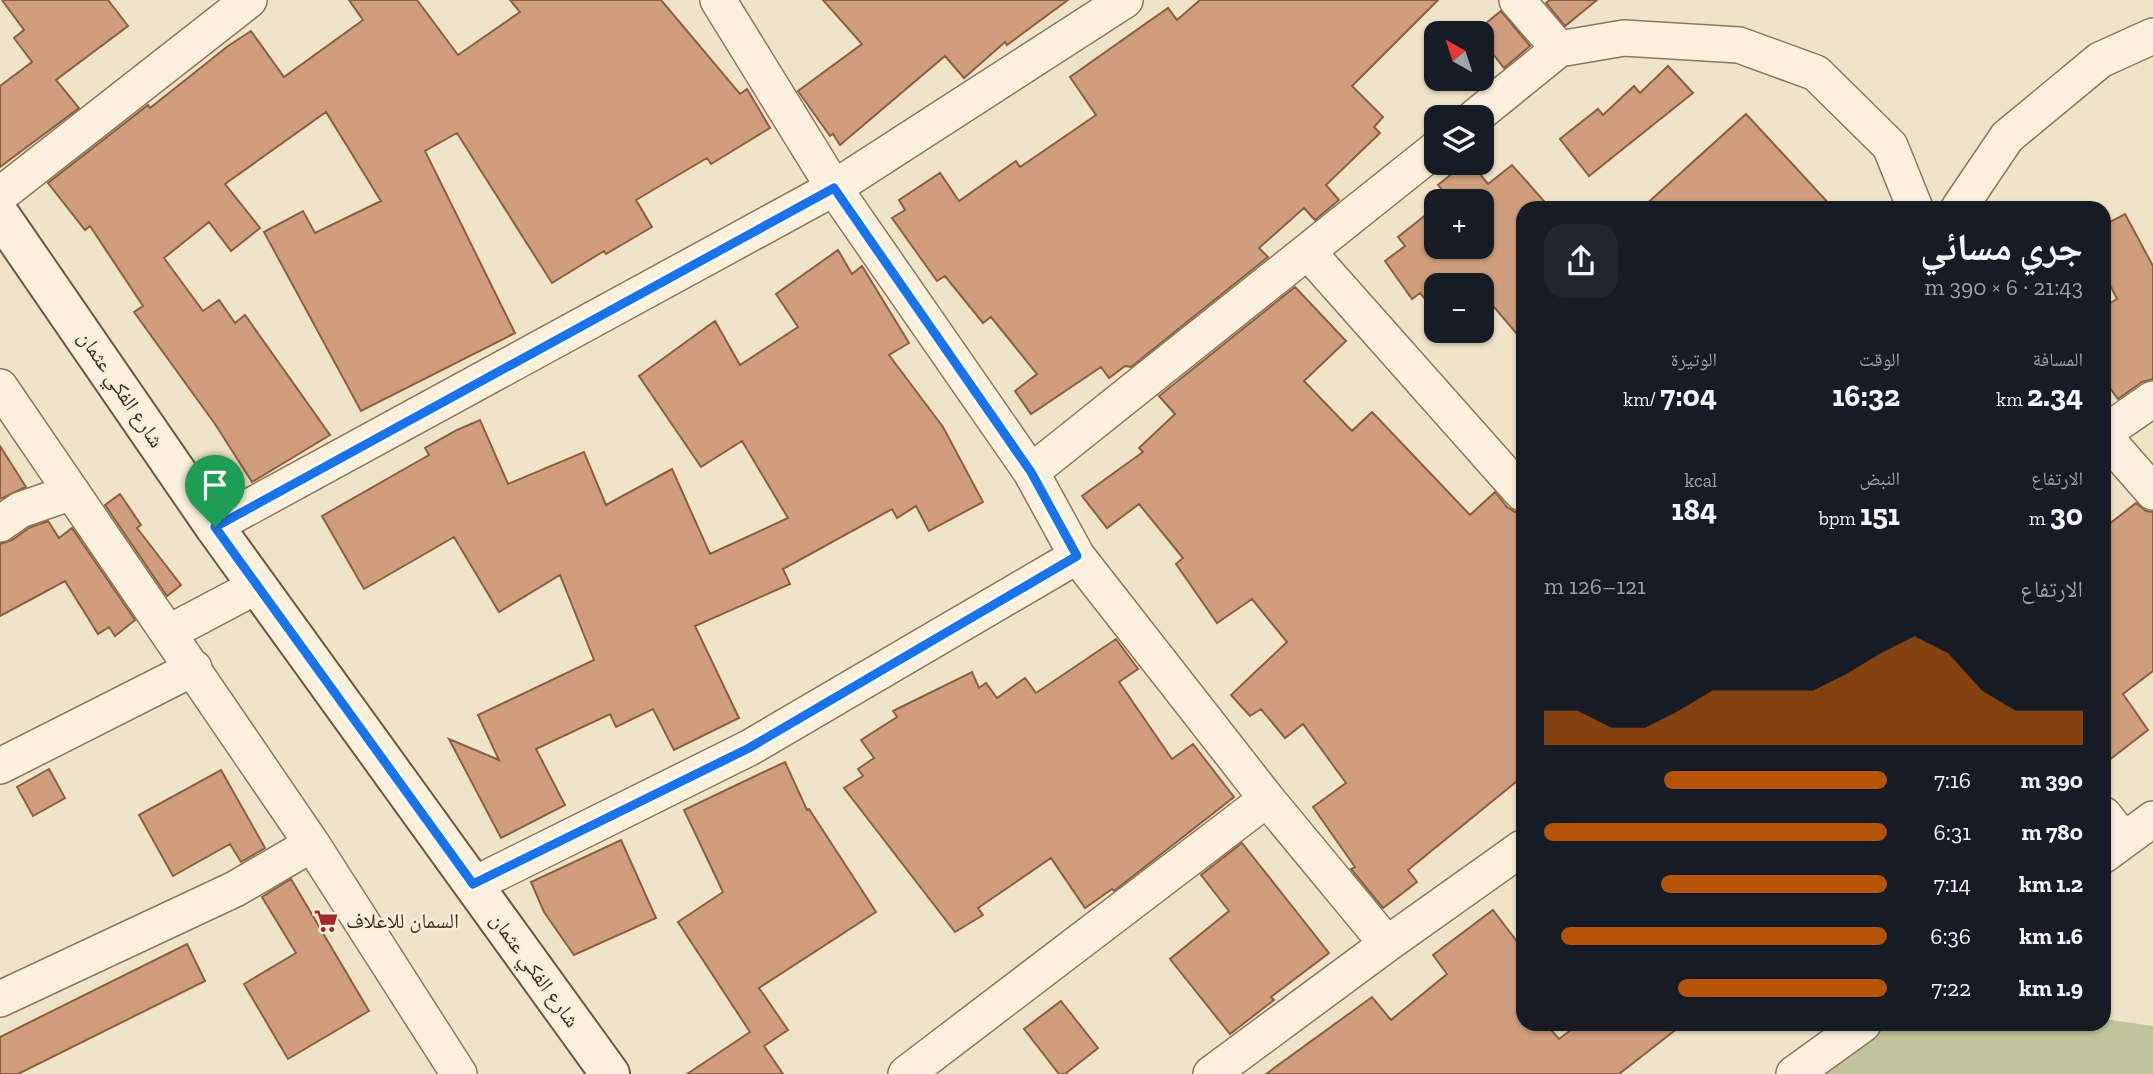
<!DOCTYPE html>
<html lang="ar">
<meta charset="utf-8">
<style>
:root{--surface:#171b24;--page:#20242c;--text:#f1f3f6;--muted:#9ea1a6;--accent:#b45309}
body{margin:0;font-family:"Zilla Slab","Noto Naskh Arabic",serif;background:var(--page);color:var(--text);direction:rtl;height:100vh;display:flex;flex-direction:column;font-size:26px;white-space:nowrap}
*{box-sizing:border-box;margin:0}
p{font-size:23px;color:var(--muted)}
.icon{flex:none;width:38px;height:38px;fill:none;stroke:currentColor;stroke-width:2;stroke-linecap:round;stroke-linejoin:round}
.map{position:relative;flex:1;overflow:hidden;direction:ltr}
.sheet{position:absolute;left:1516px;top:201px;width:595px;height:830px;display:flex;flex-direction:column;background:var(--surface);border-radius:21px;box-shadow:0 2px 5px #0004;direction:rtl}
.sheet>*{flex:none}
.needle{width:46px;rotate:321deg}
.controls{position:absolute;left:1424px;top:21px;display:grid;gap:14px}
.controls a{display:grid;place-items:center;width:70px;height:70px;border-radius:14px;background:var(--surface);box-shadow:0 2px 5px #0004;font-size:35px}
.pin{position:absolute;display:grid;place-items:center;width:60px;height:60px;color:#fff;margin:-72px -30px;border-radius:50% 50% 50% 0;rotate:-45deg;box-shadow:0 0 7px #0007}
.pin .icon{rotate:45deg}
.round{display:grid;place-items:center;flex:none;width:74px;height:74px;border-radius:21px;background:var(--page)}
.head{display:flex;align-items:center;justify-content:space-between;height:119px;padding:0 28px}
h1{font-size:38px;font-weight:800;line-height:52px}
.figures{display:grid;grid-template-columns:repeat(3,1fr);gap:10px;height:119px;padding:7px 28px}
.figures div{display:grid;align-content:center}
.figures b{font-size:30px;font-weight:800}
.figures small{font-size:19px;font-weight:400}
.figures p{font-size:19px}
.chart{height:196px;padding:14px 28px}
.chart p{display:flex;justify-content:space-between}
.chart svg{width:100%;height:126px;margin-top:7px;fill:var(--accent);opacity:.7}
ul{padding:0 28px;list-style:none;font-size:23px}
li{display:grid;grid-template-columns:112px 84px 1fr;align-items:center;height:52px}
li i{height:18px;border-radius:9px;background:var(--accent)}
.map>svg:first-child{display:block}
</style>
<div class="map">
<svg width="2153" height="1074" viewBox="0 0 2153 1074">
<rect width="100%" height="100%" fill="#f0e4c8"/>
<path fill="#bfc49a" d="M2104,1019l49,7v48h-338l73,-50h216z"/>
<path fill="#cf9f7d" stroke="#8d5f41" stroke-width="2" d="M2,0h106l20,26 -72,54 23,28 -79,59v-81l32,-24 -18,-24 10,-8z
M349,0h68l41,55 62,-43 -10,-12h151l79,94 7,-5 23,39 -59,36 -4,-6 -71,42 16,27 -46,27 -2,-3 -52,32 -95,-150 -32,18 90,182 -154,78 -97,-179 39,-21 12,22 66,-32 -55,-89 -101,72 35,44 -29,23 -22,-29 -45,36 39,53 16,-11 16,23 10,-8 85,120 -78,47 -37,-58 -81,-112 9,-6 -53,-80 -5,4 -37,-47 100,-78 2,3 78,-62 23,-15 33,46 79,-57z
M823,0h245l-61,45 -2,-3 -41,36 -19,-22 -105,89 -7,-11 -3,2 -32,-45 64,-47z
M1200,0h238l-86,86 31,31 -9,10 6,6 -54,52 13,15 -24,20 -11,-12 -45,40 9,9 -137,110 -6,-1 -16,12 -8,-11 -70,47 -16,-23 22,-17 -46,-57 -8,6 -38,-47 -8,5 -45,-63 13,-8 -6,-10 41,-27 19,28 57,-40 4,6 76,-52 -26,-38 98,-69 9,12z
M1550,0h47l-32,26 -19,-23z
M1501,11l29,35 -26,22 -22,-28v-7l-7,-1z
M1668,66l25,27 -104,83 -29,-37 38,-30 5,6 31,-29 6,7z
M1746,114l87,94h-191z
M1465,163h6l17,21 24,-19 38,43h-28v132l-40,-47v-8h-6l-7,-8 -10,8h-22v18l-5,4 -12,-14 -8,6 -27,-38 20,-15 -7,-9 39,-31v41h45v-46h-40l6,-4 -10,-12z
M2125,214l28,52v113l-11,3 -24,17 -14,-19v-73l13,-8 -13,-26v-48z
M838,250l14,24 10,-8 47,77 -20,12 54,72 40,75 -54,29 -13,-25 -19,12 -5,-9 -109,60 7,15 -95,42 44,92 -65,32 -21,-41 -37,18 -6,-13 -74,35 29,56 -64,33 -52,-99 50,21 -21,-45 116,-55 -34,-85 -61,37 -45,-75 -90,52 -42,-73 107,-61 -4,-7 32,-18 23,-10 28,64 76,-32 22,53 66,-36 38,85 78,-36 -46,-77 -41,26 -62,-91 76,-55 25,44 58,-38 -22,-33z
M1295,287l51,54 -42,40 48,50 20,-19 98,103 25,-23 12,15 8,5 7,1v264l-114,93 9,12 -34,26 -32,-39 4,-2 -42,-60 33,-24 -43,-59 -18,14 -24,-29 -11,7 -19,-21 56,-53 -35,-43 -35,24 -41,-59 7,-6 -44,-54 -32,24 -25,-32 61,-44 -4,-4 36,-34 -16,-18z
M0,446l26,41 -26,12z
M120,494l21,31 -4,3 44,57 -14,11 -62,-91z
M2136,503l10,8 7,1v159l-30,23 25,36 -44,34v-236z
M48,521l11,17 13,-10 63,92 -20,16 -6,-9 -11,7 -33,-53 -65,35v-72l12,-4 17,-12z
M1116,639l22,30 -19,13 53,77 21,-15 41,53 -120,94 -2,-2 -27,19 -34,-50 -73,50 5,7 -28,17 -111,-144 19,-12 -5,-7 16,-11 -13,-18 36,-23 -4,-6 79,-39 7,16 7,-5 11,15 28,-20 11,15z
M785,762l22,48 2,-1 67,103 -117,76 29,42 -24,16 19,28h-96l63,-42 -72,-110 45,-30 -39,-82z
M49,769l16,29 -32,18 -16,-29z
M221,770l44,78 -24,14 -11,-18 -57,32 -34,-61z
M621,840l35,78 -82,37 -30,-43 -13,-30z
M1242,843l87,110 -58,44 3,3 -44,34 -60,-75 59,-48 -28,-36z
M291,879l78,132 -81,48 -44,-75 52,-31 -34,-56z
M1493,910l29,38v76h24l13,15 20,-15h104l-64,50h-353l106,-77 19,23 56,-46 -14,-19z
M187,944l18,37 -187,93h-18v-37z
M1061,1001l37,47 -33,26h-6l-35,-45z"/>
<g fill="none" stroke-linecap="round" stroke-linejoin="round">
<g stroke="#8d765c" stroke-width="38">
<path id="street" d="M718,0l116,188 197,284 46,84 190,243 120,145
M1517,0l42,49
M1475,117l84,-68 65,-11 115,7 77,28 74,73 25,62
M0,195l249,-195
M1959,208l48,-71 93,-77 53,-24
M1308,252l214,241
M0,387l312,457 147,230
M2104,433l49,-34
M2104,436l49,56
M1031,472l406,-324
M0,524l20,-14 52,-18
M214,526l620,-338 291,-188
M170,632l87,-46
M0,766l194,-98
M2104,815l20,25
M2104,855l49,-36
M473,885l276,-137 328,-192
M0,999l235,-110 77,-45
M906,1074l361,-275
M1211,1074l176,-130 135,-96
M1794,1074l69,-50"/>
</g>
<g stroke="#6f573f" stroke-width="42">
<path id="secondary" d="M0,215l214,311 396,548"/>
</g>
<use href="#street" stroke="#faf1dc" stroke-width="35"/>
<use href="#secondary" stroke="#faf1dc" stroke-width="38"/>
</g>
<g fill="none" stroke-linecap="round" stroke-linejoin="round">
<g stroke="#fff" stroke-width="14">
<path id="route" d="M834,188l197,284 46,84 -328,192 -276,136 -258,-357z"/>
</g>
<use href="#route" stroke="#1a73e8" stroke-width="9"/>
</g>
<defs>
<g id="supermarket-bare" transform="scale(1.89)"><path d="M-6-5.5h2.5l.6 2H6L4.5 2H-2.5L-4.4-4H-6ZM-1.5 3.2a1.3 1.3 0 1 0 .1 0ZM3 3.2a1.3 1.3 0 1 0 .1 0Z" fill="#9e2a2b" stroke="#f7eed8" stroke-width="2.5" paint-order="stroke"/></g>
</defs>
<g fill-rule="evenodd">
<use href="#supermarket-bare" x="326" y="921"/>
</g>
<g text-anchor="middle" stroke-width="5" stroke-linejoin="round" paint-order="stroke">
<g font-size="21" fill="#3d2e20" stroke="#f7eed8">
<text transform="translate(121 389) rotate(56)" y="7">شارع الفكي عثمان</text>
<text transform="translate(535 970) rotate(54)" y="7">شارع الفكي عثمان</text>
</g>
<g font-size="21" fill="#3d2e20" stroke="#f7eed8" text-anchor="start">
<text x="346" y="928">السمان للاعلاف</text>
</g>
</g>
</svg>
<div class="controls">
<a><svg class="needle" viewBox="-14 -14 28 28"><path d="M0-13l5 13h-10z" fill="#e53935"/><path d="M0 13l5-13h-10z" fill="#9ea1a6"/></svg></a>
<a><svg class="icon" aria-label="layers" viewBox="0 0 24 24"><path d="M12 4l9 5-9 5-9-5zM3 14l9 5 9-5"/></svg></a>
<a>+</a>
<a>−</a>
</div>
<div class="pin" style="left:215px;top:527px;background:#1e9e55"><svg class="icon" aria-label="arrive" viewBox="0 0 24 24"><path d="M6 21V4h12l-3 4 3 4H6"/></svg></div>
<section class="sheet">
<div class="head"><div><h1>جري مسائي</h1><p>21:43 · 6 × 390 m</p></div><a class="round"><svg class="icon" aria-label="share" viewBox="0 0 24 24"><path d="M12 15V3M7 8l5-5 5 5M5 13v7h14v-7"/></svg></a></div>
<div class="figures">
<div><p>المسافة</p><b>2.34<small> km</small></b></div>
<div><p>الوقت</p><b>16:32</b></div>
<div><p>الوتيرة</p><b>7:04<small> /km</small></b></div>
</div>
<div class="figures">
<div><p>الارتفاع</p><b>30<small> m</small></b></div>
<div><p>النبض</p><b>151<small> bpm</small></b></div>
<div><p>kcal</p><b>184</b></div>
</div>
<div class="chart"><p><span>الارتفاع</span>121–126 m</p>
<svg viewBox="0 0 160 44" preserveAspectRatio="none"><path d="M0 44V32L10 32L20 38L30 38L40 32L50 25L60 25L70 25L80 25L90 19L100 12L110 6L120 12L130 25L140 32L150 32L160 32V44z"/></svg>
</div>
<ul>
<li><b>390 m</b>7:16<i style="width:65%"></i></li>
<li><b>780 m</b>6:31<i style="width:100%"></i></li>
<li><b>1.2 km</b>7:14<i style="width:66%"></i></li>
<li><b>1.6 km</b>6:36<i style="width:95%"></i></li>
<li><b>1.9 km</b>7:22<i style="width:61%"></i></li>
</ul>
</section>
</div>
